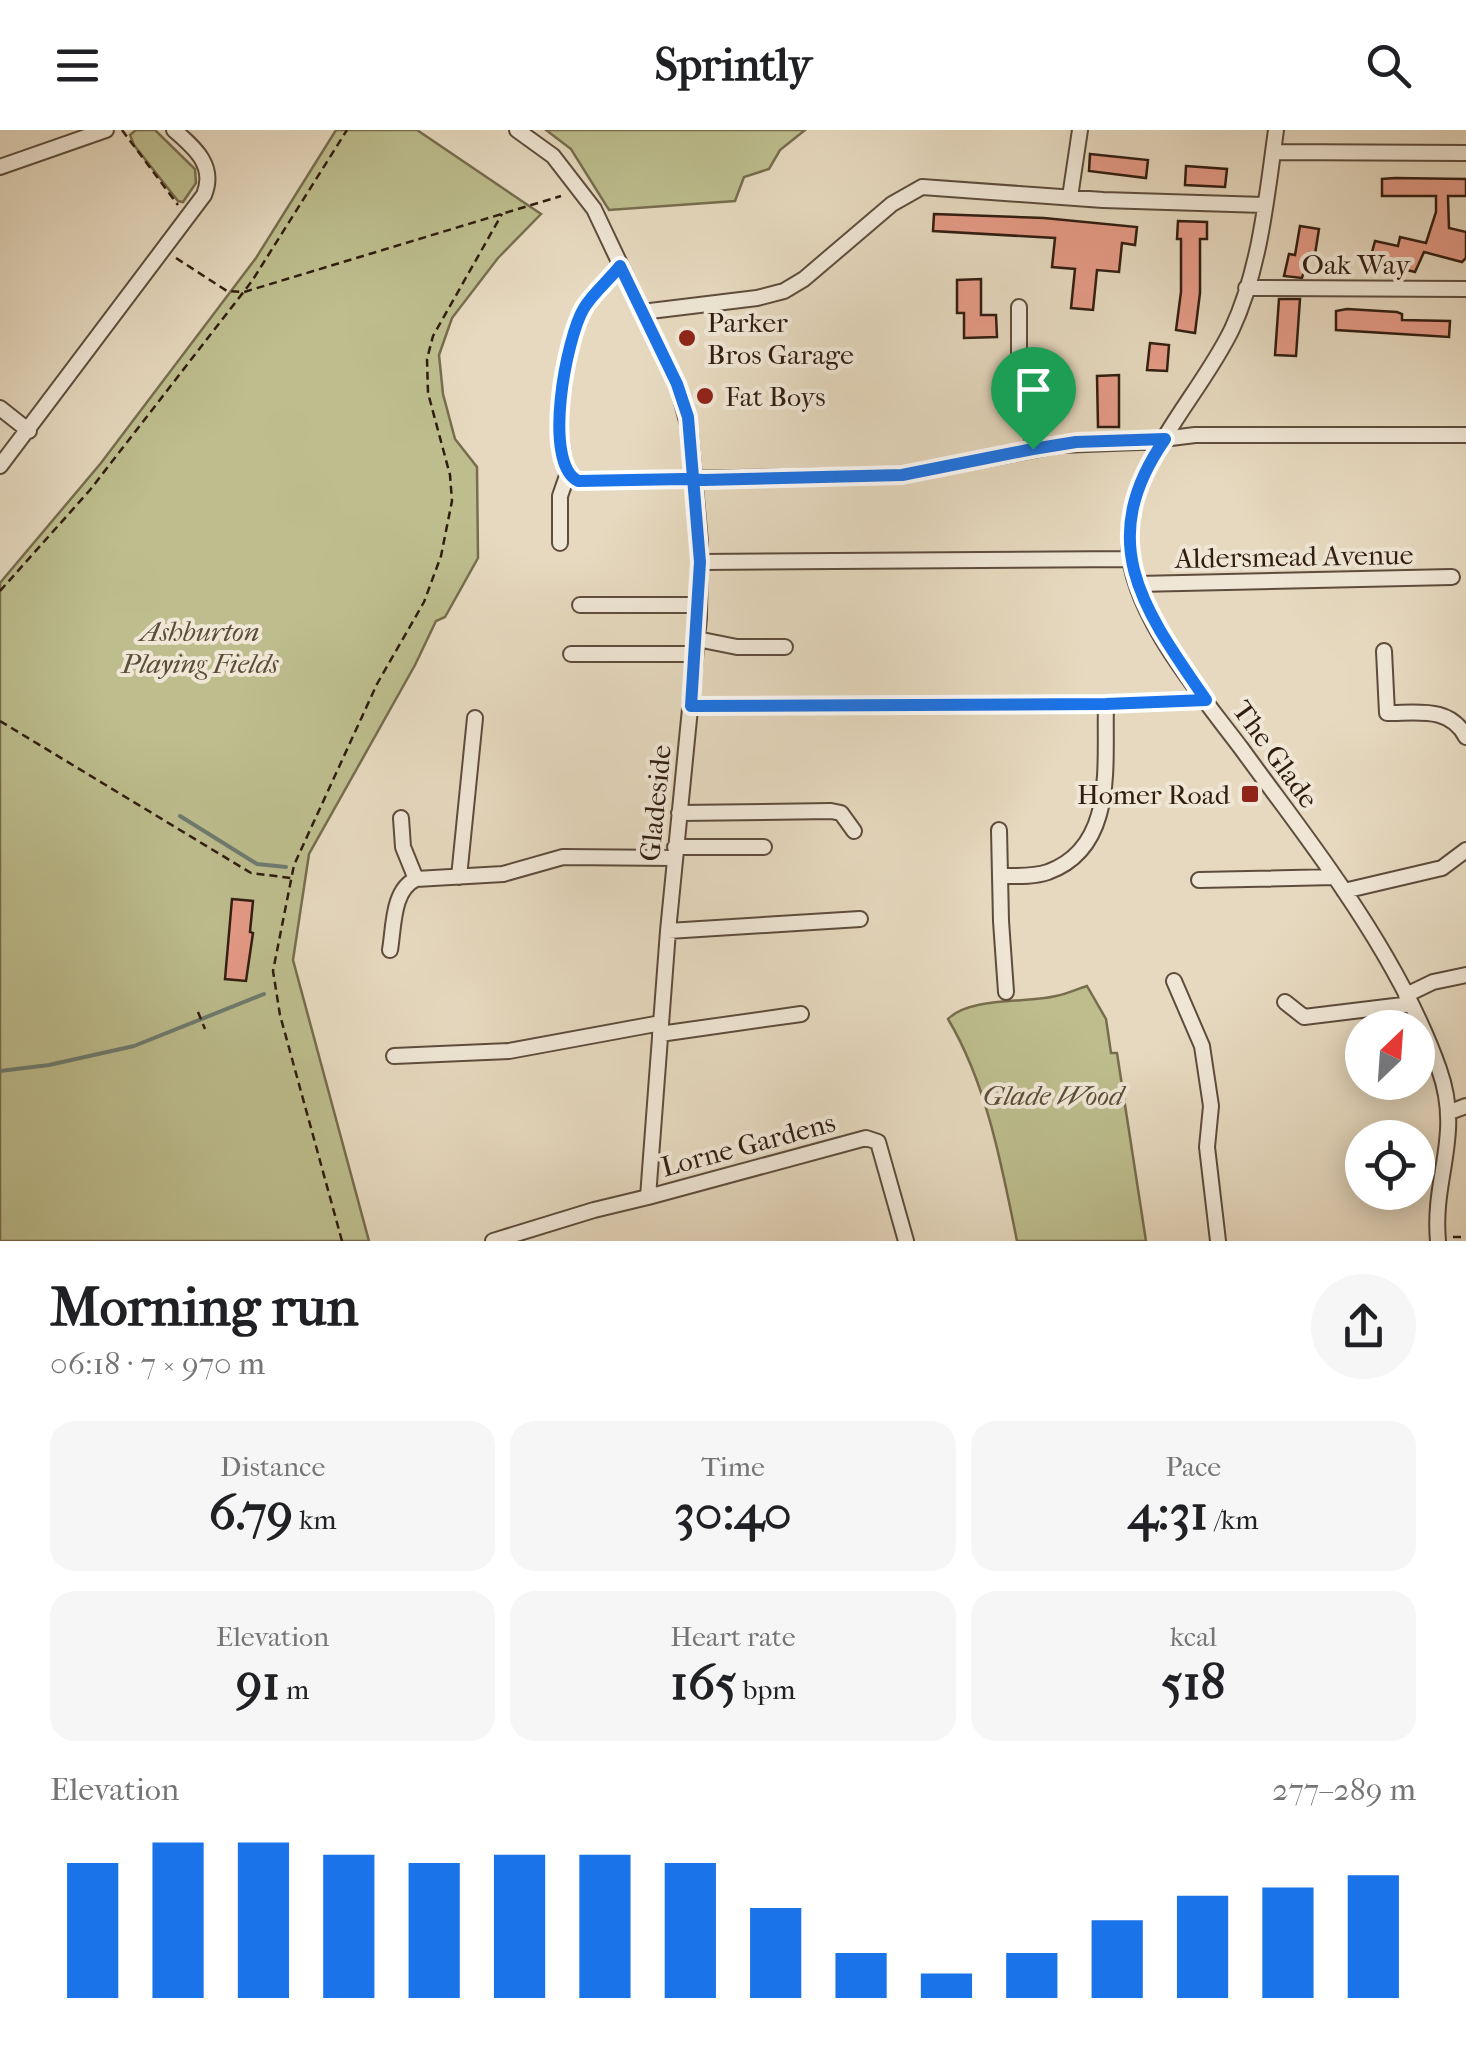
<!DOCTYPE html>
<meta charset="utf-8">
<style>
:root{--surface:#fff;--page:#f6f6f6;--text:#202124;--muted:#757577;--accent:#1a73e8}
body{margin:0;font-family:"IM FELL French Canon",serif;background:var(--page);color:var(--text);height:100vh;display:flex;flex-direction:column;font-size:38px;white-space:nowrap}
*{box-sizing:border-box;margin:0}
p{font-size:32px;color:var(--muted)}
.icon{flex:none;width:55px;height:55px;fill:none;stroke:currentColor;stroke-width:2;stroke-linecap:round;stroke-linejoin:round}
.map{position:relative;height:1111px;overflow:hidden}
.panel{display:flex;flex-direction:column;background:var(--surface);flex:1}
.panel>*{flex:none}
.needle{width:65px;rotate:25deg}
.buttons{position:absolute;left:1345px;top:880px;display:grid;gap:20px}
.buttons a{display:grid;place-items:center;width:90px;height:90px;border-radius:50%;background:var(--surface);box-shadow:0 5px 25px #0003;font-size:50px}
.pin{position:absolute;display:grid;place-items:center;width:85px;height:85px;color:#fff;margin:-102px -42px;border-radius:50% 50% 50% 0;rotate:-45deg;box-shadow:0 0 10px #0007}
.pin .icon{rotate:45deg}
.round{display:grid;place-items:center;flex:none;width:105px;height:105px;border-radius:52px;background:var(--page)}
.headline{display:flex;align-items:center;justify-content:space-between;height:170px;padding:0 50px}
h1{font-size:55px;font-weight:700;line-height:75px}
.stats{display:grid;grid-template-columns:repeat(3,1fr);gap:15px;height:170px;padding:10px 50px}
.stats div{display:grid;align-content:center;border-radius:25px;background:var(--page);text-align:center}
.stats b{font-size:50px;font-weight:700}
.stats small{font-size:28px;font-weight:400}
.stats p{font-size:28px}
.chart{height:280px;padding:20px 50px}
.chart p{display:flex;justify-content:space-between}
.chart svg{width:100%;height:180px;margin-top:10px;stroke:var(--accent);stroke-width:6}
header{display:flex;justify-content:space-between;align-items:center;height:130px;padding:0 50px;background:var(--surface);font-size:45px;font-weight:700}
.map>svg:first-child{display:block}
</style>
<header><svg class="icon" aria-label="menu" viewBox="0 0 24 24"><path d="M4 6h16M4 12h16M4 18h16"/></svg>Sprintly<svg class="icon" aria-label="search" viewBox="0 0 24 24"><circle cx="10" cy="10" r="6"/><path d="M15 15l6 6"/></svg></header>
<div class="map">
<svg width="1466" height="1111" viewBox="0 0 1466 1111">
<rect width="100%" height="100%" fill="#e6d9bf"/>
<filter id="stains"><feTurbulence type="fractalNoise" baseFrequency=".002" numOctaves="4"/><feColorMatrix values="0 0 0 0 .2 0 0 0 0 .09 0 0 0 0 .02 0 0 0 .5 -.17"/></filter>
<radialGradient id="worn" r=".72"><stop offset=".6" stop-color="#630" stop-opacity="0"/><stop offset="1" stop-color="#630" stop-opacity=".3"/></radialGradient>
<path fill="#bdbd8d" stroke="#776d4e" stroke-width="2.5" d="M136,0h19l40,39 1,14 -13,19 -5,-1 -44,-56 -4,-10z
M336,0h81l124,84 -43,44 -46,60 -13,37 4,39 12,45 22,28 1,91 -33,59 -9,4 -21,44 -106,189 -16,106 76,281h-369v-658l101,-120 155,-205z
M546,0h259l-25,20 -11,19 -25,8 -9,24 -126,9 -38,-61z
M1087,856l19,33 5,34h6l29,188h-129c-15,-74 -30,-157 -69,-222 21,-22 79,-16 108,-23 11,-2 21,-7 31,-10z"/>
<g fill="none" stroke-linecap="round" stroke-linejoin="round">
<path stroke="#6e7b6f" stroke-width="4" d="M180,686l77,48 29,3
M0,941l49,-6 85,-19 130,-52"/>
</g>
<path fill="#e59a86" stroke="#311d10" stroke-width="2.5" d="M1090,24l58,6 -2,18 -57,-7z
M1186,36l41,3 -2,18 -40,-2z
M1395,48l71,1v17h-18l1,32 17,4v26l-4,4 -38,-10 -9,20 -35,-9 1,-4 -10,-3 4,-15 23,5 2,-9 26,6 10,-31v-16h-54v-17z
M934,84l110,4 93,9 -2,18 -13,-2 -3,29 -22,-2 -4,40 -22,-2 4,-39 -23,-2 3,-29 -122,-7z
M1178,91l29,1v17h-7v54l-5,40 -19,-3 5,-38v-53h-4z
M1300,96l19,3 -4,25 -6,-1 -7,25 -18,-2 5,-22 6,1z
M981,149v36h15l1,22 -33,1v-25h-7v-33z
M1279,169h21l-4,57 -21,-1z
M1347,179l50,3 5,2v6l48,1 -1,16 -113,-7v-19z
M1150,213l19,2 -2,26 -20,-1z
M1119,245v52h-21l-1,-51z
M232,769l21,2 -3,31 3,1 -7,48 -21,-2z"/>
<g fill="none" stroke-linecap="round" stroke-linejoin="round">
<g stroke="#5e4c3c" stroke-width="18">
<path id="minor" d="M1276,0c-9,65 -16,139 -44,199 -34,71 -104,133 -103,216 1,68 73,151 112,203 34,47 70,93 102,141 38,56 74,117 96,180 24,67 -7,108 -1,172
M1273,22l193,1
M0,37l106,-37
M1070,67l10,-67
M621,137c-12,13 -28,26 -37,41 -18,30 -42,155 -6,173l324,-6 158,-30 79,-3 56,-7h271
M1246,158l220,1
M1019,177v45l7,17 7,80
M642,182l115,-14 27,-7 20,-12 88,-75 30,-17 181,13 161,5
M0,278l29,23
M0,336l204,-271c12,-29 -9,-47 -30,-65
M560,413v-47l8,-23
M700,432l430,-3
M1137,454l315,-7
M580,475h119
M697,509l40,8h48
M1384,521l3,62c31,0 63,-7 79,24
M571,524h124
M691,576l415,-2 100,-4
M679,683l152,-2 10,2 13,18
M401,688l2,29 13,32
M999,700l2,91 5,71
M675,717h89
M1000,746c16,0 33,1 48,-4 69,-25 56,-109 58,-168
M459,747l16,-159
M416,749l87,-5 60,-17 111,1
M1199,750l136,-3
M1344,761l98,-23 24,-18
M668,801l192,-12
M390,820c4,-23 2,-60 26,-71
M1174,851l28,65 9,60 -4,41 11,94
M1406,865l27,-13 33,-7
M1285,872l19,15 107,-13
M660,904l141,-20
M394,926l115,-5 152,-28
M1450,982l16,-6
M648,1067l218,-59 12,4 28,99
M493,1111l101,-31 54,-13 20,-266 31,-313 1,-76 -10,-110 -13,-48 -83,-175 -41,-53 -36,-26"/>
</g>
<path stroke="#311d10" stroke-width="2.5" stroke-dasharray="8 5" stroke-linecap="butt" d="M122,0l56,75
M176,128l51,33 17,1 317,-96
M0,461l90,-101 162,-209 95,-151
M0,591l251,152 40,5
M198,882l7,17
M1453,1107h13
M342,1111l-62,-226 -7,-44 21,-106 83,-181 47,-82 17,-46 11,-55 -2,-26 -22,-82 -1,-34 6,-23 69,-122"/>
<use href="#minor" stroke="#efe6d5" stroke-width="14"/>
</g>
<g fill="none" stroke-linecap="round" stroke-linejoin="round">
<g stroke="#fff" stroke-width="20">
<path id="route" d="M1033,319l-131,26 -198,5 -20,-1 -106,2c-36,-18 -12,-143 6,-173 9,-15 25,-28 36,-42l57,118 11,33 12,145 -9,144 415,-2 100,-4c-62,-90 -113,-157 -41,-261l-89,3 -43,7"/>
</g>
<use href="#route" stroke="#1a73e8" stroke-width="12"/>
</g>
<g fill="#8f2418" stroke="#efe6d5" stroke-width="4">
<circle cx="687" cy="208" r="10"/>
<circle cx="705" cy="266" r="10"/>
<rect x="1240" y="654" width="20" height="20" rx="5"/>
</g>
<g text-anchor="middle" stroke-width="8" stroke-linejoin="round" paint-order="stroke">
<g font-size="28" fill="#311d10" stroke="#efe6d5">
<text x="1356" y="144">Oak Way</text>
<text transform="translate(1294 426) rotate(-1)" y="10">Aldersmead Avenue</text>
<text transform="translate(1276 624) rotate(54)" y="10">The Glade</text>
<text transform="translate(655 673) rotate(-84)" y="10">Gladeside</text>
<text transform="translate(748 1014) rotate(-15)" y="10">Lorne Gardens</text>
</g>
<g font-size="28" fill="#311d10" stroke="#efe6d5" text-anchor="start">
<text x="707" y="202">Parker<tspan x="707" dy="32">Bros Garage</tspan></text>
<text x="725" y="276">Fat Boys</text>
<text x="1230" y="674" text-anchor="end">Homer Road</text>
</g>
<g font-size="28" font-style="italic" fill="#5b4d36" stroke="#efe6d5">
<text x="200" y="511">Ashburton<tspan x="200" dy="32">Playing Fields</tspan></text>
<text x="1053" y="975">Glade Wood</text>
</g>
</g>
<rect width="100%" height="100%" filter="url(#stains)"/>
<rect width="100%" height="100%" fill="url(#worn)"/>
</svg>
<div class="buttons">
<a><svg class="needle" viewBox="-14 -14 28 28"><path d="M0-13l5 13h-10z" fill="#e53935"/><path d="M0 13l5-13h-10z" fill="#757577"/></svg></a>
<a><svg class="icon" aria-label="locate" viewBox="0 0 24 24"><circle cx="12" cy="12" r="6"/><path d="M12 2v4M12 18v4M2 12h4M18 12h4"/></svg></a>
</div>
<div class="pin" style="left:1033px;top:319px;background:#1e9e55"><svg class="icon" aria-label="arrive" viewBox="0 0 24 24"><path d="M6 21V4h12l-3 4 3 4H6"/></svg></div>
</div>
<section class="panel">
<div class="headline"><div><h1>Morning run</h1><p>06:18 · 7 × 970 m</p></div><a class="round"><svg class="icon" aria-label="share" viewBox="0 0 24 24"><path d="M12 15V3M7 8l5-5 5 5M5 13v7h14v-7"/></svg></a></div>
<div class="stats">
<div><p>Distance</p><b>6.79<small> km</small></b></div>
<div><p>Time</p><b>30:40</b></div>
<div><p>Pace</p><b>4:31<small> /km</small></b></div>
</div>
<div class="stats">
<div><p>Elevation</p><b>91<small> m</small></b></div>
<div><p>Heart rate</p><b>165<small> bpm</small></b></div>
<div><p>kcal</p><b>518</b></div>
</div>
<div class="chart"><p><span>Elevation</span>277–289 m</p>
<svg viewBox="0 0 160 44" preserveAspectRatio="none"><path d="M5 44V11M15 44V6M25 44V6M35 44V9M45 44V11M55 44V9M65 44V9M75 44V11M85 44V22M95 44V33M105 44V38M115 44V33M125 44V25M135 44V19M145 44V17M155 44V14"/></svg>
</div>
</section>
